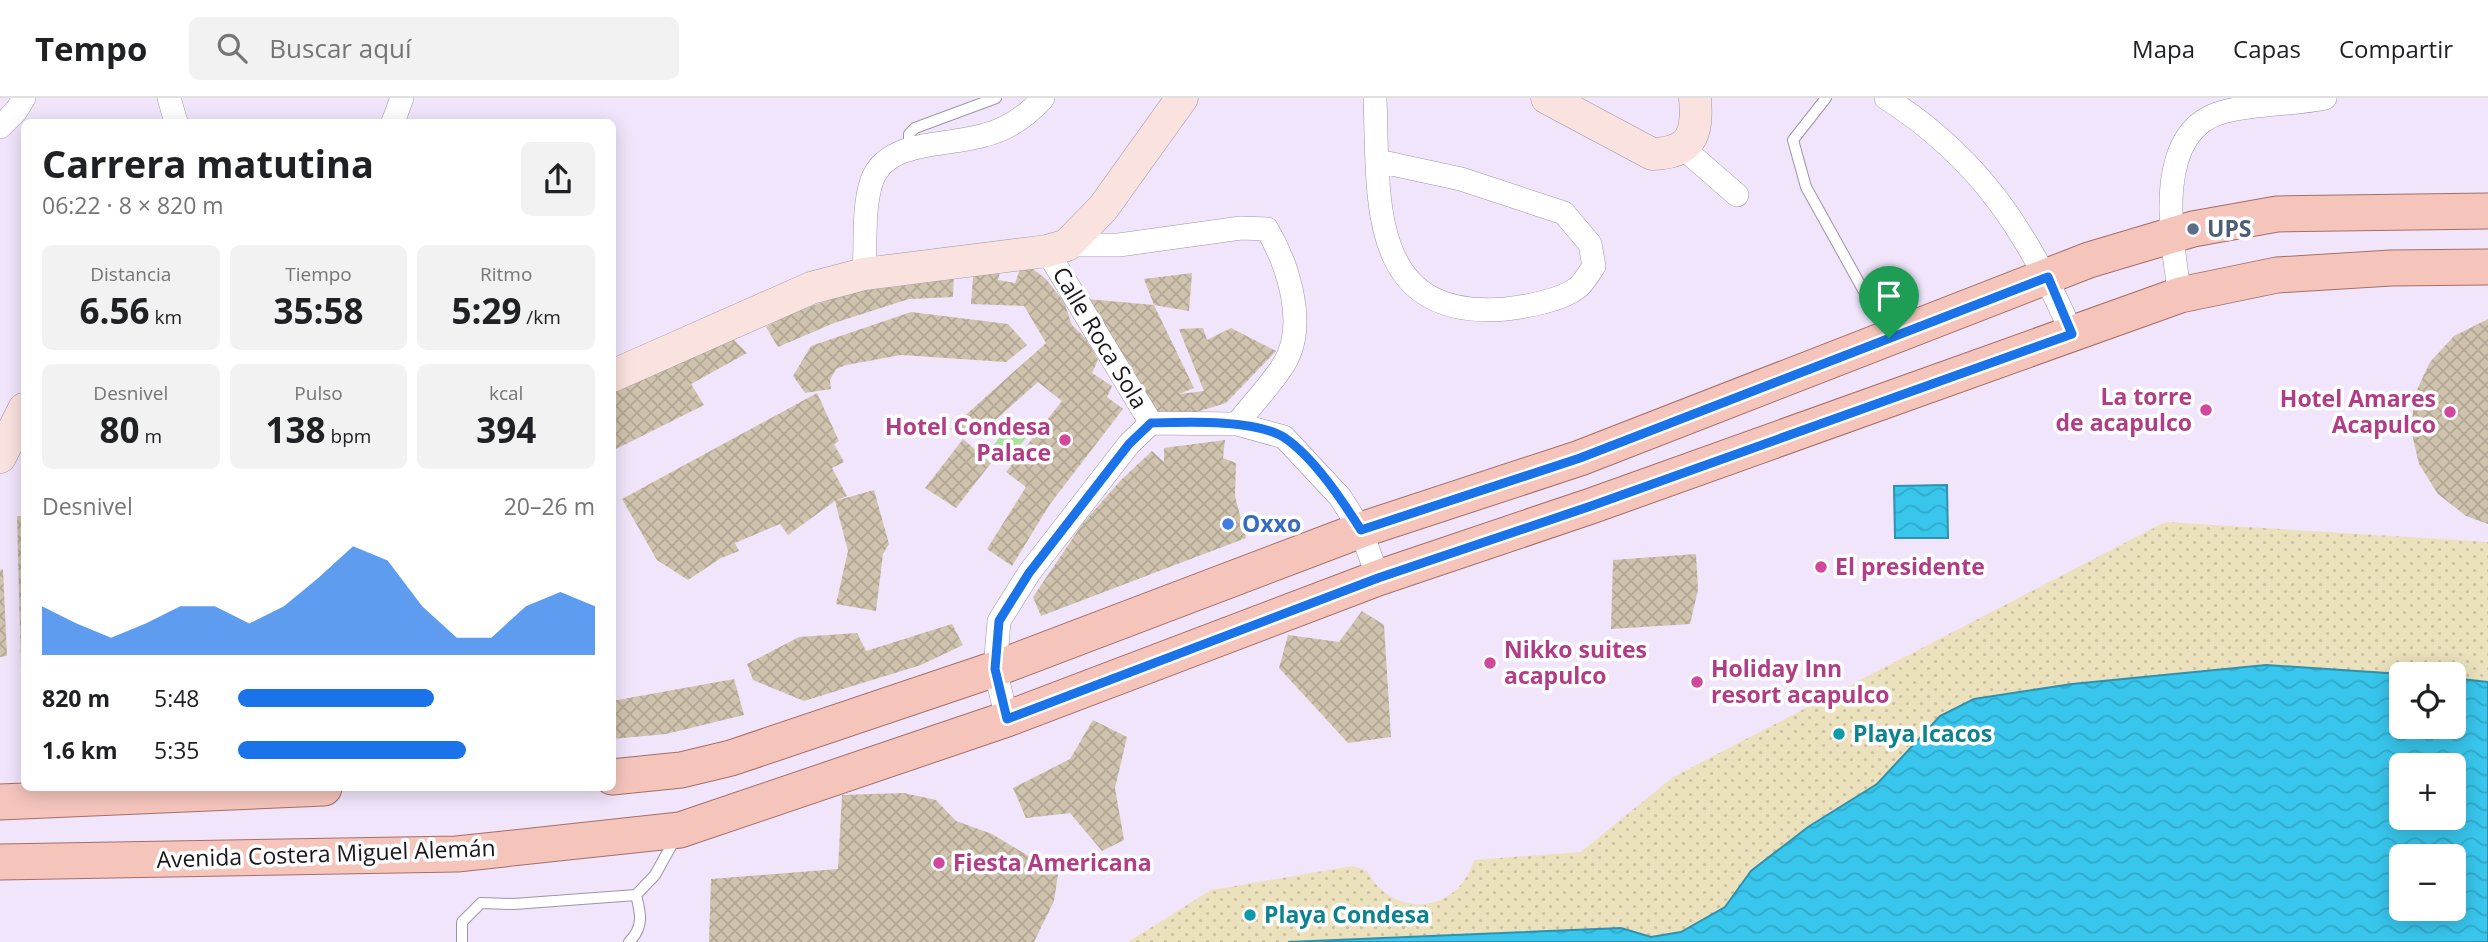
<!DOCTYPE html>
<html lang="es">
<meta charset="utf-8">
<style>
:root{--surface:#fff;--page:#f2f2f2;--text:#202124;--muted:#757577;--line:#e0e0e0;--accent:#1a73e8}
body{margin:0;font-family:"Open Sans",sans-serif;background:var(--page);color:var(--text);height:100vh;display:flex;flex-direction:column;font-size:26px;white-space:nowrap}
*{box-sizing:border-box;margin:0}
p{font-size:23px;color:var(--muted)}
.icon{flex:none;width:38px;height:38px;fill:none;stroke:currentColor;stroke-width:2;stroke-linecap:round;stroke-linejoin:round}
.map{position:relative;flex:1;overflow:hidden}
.drawer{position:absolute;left:21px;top:21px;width:595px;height:672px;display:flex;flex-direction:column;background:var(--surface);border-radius:10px;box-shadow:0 4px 18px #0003}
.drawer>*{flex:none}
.buttons{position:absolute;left:2389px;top:564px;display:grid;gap:14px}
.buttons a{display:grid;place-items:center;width:77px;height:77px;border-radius:10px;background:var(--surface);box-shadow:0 4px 18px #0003;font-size:35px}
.pin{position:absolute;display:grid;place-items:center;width:60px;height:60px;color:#fff;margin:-72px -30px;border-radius:50% 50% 50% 0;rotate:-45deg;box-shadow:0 0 7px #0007}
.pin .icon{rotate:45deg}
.round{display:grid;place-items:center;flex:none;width:74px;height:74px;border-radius:10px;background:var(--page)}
.summary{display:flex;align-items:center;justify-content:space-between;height:119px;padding:0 21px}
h1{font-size:38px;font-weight:700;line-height:52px}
.stats{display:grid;grid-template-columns:repeat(3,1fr);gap:10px;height:119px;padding:7px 21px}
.stats div{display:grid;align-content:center;border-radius:10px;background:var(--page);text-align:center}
.stats b{font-size:35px;font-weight:700}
.stats small{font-size:19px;font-weight:400}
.stats p{font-size:19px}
.chart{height:196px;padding:14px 21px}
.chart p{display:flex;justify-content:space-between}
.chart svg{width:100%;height:126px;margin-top:7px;fill:var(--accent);opacity:.7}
ul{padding:0 21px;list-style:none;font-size:23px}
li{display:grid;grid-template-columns:112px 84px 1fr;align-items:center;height:52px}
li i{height:18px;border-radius:9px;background:var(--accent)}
header{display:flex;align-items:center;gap:42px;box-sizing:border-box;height:98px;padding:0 35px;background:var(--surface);border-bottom:2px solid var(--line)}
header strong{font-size:33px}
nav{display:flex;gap:38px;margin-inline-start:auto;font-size:24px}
.search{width:490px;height:63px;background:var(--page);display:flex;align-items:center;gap:18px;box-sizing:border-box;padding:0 24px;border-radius:10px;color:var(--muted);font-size:26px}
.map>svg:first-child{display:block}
</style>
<header>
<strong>Tempo</strong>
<div class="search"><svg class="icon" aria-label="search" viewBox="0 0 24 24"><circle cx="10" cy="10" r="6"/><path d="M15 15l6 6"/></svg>Buscar aquí</div>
<nav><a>Mapa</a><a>Capas</a><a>Compartir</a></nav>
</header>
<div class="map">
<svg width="2488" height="844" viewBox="0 0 2488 844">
<defs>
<pattern id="sand-dots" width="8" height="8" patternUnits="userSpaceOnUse" patternTransform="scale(1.75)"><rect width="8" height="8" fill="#ebe1bc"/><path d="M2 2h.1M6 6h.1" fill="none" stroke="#c9c0a1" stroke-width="1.8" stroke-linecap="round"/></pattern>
<pattern id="water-waves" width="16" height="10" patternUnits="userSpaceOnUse" patternTransform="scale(1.75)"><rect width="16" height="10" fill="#38c6ec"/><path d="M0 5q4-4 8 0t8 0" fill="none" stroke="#31a9ca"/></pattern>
<pattern id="building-cross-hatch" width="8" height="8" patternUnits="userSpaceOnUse" patternTransform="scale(1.75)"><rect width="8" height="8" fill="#d0c3ae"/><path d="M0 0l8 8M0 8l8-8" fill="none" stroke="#b2a795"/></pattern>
</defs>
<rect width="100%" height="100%" fill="#f1e5fb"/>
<path fill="url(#sand-dots)" d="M2165,424l323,20v140l-34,-4v-4h-53l-135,-9 -326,51 -63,68 -69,43 -57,44 -26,36 -44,25 -30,5 -30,-9 -333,14h-160l83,-52 142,-24 14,5c26,49 91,43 107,-11l107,-8 92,-75z"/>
<path fill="#a8e29f" d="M1013,322l17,13 -24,29 -17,-11z"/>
<path fill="url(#water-waves)" stroke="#2f91ae" stroke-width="2" fill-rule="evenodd" d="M1947,387l1,53h-53l-1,-52z
M2266,567l135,9v52h53v-48l34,4v260h-1200l333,-14 30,9 30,-5 44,-25 26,-36 57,-44 69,-43 63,-68 34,-17 98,-15zM2401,667h53v52h-53zM2401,758h53v52h-53z"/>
<path fill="url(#building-cross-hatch)" d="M974,167l27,2 -3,13 17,3 5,-14h13l13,10 18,23 8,23 14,14 12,21 -6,13 20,13 -5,11 16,12 -73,95 -38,62 -25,-17 39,-62 -20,-15 56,-71 -24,-19 -46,41 -29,16 -13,-10 96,-86 -22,-37 -53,-2z
M954,171l-1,28 -44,2 -75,24 -56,24 -12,-20 27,-15 98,-32z
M1192,175l-3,38 -35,-6 -10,-26z
M1087,201l67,6 40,83 -15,6 25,-3 -25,-62 24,-1 4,12 24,-12 45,23 -50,52 -46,14 -23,-3z
M911,214l97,12 19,21 -21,17 -105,-7 -55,10 -10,4 -6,11 1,9 -26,4 -12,-17 18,-30z
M2488,221v205l-22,-8 -28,-22 -19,-30 -8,-34 4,-36 15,-32 24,-26z
M733,241l14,14 -56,31 13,21 -92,46v-58z
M817,295l22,48 -5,3 10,18 -12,6 15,28 -12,5 39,-11 15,54 -6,10 -7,57 -40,-7 12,-53 -13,-50 -47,34 -8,-11 -45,19 4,8 -18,7 -33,22 -31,-20 -35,-61z
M963,341l28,24 -35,45 -31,-20z
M1225,342l-2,18 13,5 -1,33 11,42 -205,78 -8,-19 50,-74 38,-43 31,-29 12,11v-14z
M17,418h7v192h-2z
M1696,456l2,36 -8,34 -79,5 2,-69z
M3,471l4,87 -7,1v-87z
M1362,513l22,14 7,112 -43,6 -69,-75 9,-33 51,7z
M952,526l11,21 -42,20 -117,36 -51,-21 -6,-16 52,-27 58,-4 9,18z
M734,581l10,36 -78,19 -54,5v-38z
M1093,622l34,17 -12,51 9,52 -22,11 -32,-38 -44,5 -13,-30 57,-29z
M904,695l32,7 20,21 36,13 66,40 -4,27 -20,41h-325l2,-63 127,-10 4,-74z"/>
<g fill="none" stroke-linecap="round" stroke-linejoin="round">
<g stroke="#9e93a7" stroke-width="12">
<path id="lane" d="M1826,0l-33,42 13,47 81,146
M909,51v-15l6,-6 81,-30
M462,844v-20l19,-19 33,1 122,-9 19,-20 21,-38
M629,844c15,-15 12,-28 7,-47"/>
</g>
<g stroke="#9e93a7" stroke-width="24">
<path id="street" d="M169,0l7,24
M1375,0c4,100 -9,223 131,211 19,-2 56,-9 71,-21 7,-5 12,-15 17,-22l-4,-22 -26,-31 -103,-34 -83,-18
M1886,0c94,60 143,136 186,236
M393,24l9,-24
M0,29l16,-16 8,-13
M1683,50l54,47
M1067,147h52l122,-17 26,1c21,36 41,96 17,135 -13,21 -32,40 -47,60
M1047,153l104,172
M864,176c2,-28 -1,-60 6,-87 11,-49 77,-40 115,-52 23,-6 42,-19 58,-37
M2180,197c-8,-52 -29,-164 43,-183 33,-9 69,-7 102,-14
M1007,621l-12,-50 4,-48 30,-48 100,-129 22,-21 86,1 47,13 56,60 21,33 17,48"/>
</g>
<g stroke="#9e93a7" stroke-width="33">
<path id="secondary" d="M1547,0l105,56c40,-1 46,-20 43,-56
M612,278l199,-88 53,-14 183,-23 20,-6 36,-37 79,-110
M0,359l24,-48"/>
</g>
<g stroke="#a46e67" stroke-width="37">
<path id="primary" d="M612,679l69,-7 50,-12 264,-89 366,-139 219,-72 509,-198 104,-31 84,-15 211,-3
M0,704l324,-14
M0,764l457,-8 223,-24 327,-111 371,-141 213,-72 589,-211 97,-20 114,-7 97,-1"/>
</g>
<use href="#lane" stroke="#fff" stroke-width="10"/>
<use href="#street" stroke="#fff" stroke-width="23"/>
<use href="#secondary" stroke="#fae2de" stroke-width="32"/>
<use href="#primary" stroke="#f5c5bc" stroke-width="35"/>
</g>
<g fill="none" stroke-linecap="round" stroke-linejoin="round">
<g stroke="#fff" stroke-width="14">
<path id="route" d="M2048,179l24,57 -481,172 -213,72 -371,141 -12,-50 4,-48 30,-48 100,-129 22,-21c34,-1 106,-4 134,15 29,20 57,62 76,92l219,-72z"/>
</g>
<use href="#route" stroke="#1a73e8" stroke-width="9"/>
</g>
<circle fill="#5c6f8a" stroke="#fff" stroke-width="2.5" cx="2193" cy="131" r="7"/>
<g fill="#d1479c" stroke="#fff" stroke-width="2.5">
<circle cx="2206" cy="312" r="7"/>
<circle cx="2450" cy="314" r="7"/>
<circle cx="1065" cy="342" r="7"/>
<circle cx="1821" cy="469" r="7"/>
<circle cx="1490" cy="565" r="7"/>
<circle cx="1697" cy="584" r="7"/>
<circle cx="939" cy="765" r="7"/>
</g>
<circle fill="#3f7fe0" stroke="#fff" stroke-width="2.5" cx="1228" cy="426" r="7"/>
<g fill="#0f9aa8" stroke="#fff" stroke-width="2.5">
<circle cx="1839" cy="636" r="7"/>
<circle cx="1250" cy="817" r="7"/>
</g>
<g text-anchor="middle" stroke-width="7" stroke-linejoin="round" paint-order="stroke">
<g font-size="23" font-weight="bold" fill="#4e5e75" stroke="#fff" text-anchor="start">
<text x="2207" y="139">UPS</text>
</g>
<g font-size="23" fill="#19151c" stroke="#fff">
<text transform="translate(1100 240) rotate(59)" y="8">Calle Roca Sola</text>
<text transform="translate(326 756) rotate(-2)" y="8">Avenida Costera Miguel Alemán</text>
</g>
<g font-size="23" font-weight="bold" fill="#b23c85" stroke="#fff" text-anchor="start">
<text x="2192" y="307" text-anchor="end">La torre<tspan x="2192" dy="26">de acapulco</tspan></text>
<text x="2436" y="309" text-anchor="end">Hotel Amares<tspan x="2436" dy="26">Acapulco</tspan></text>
<text x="1051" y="337" text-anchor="end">Hotel Condesa<tspan x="1051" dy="26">Palace</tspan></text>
<text x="1835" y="477">El presidente</text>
<text x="1504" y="560">Nikko suites<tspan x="1504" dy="26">acapulco</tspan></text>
<text x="1711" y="579">Holiday Inn<tspan x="1711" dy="26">resort acapulco</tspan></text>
<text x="953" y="773">Fiesta Americana</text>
</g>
<g font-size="23" font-weight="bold" fill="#366cbe" stroke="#fff" text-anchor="start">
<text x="1242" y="434">Oxxo</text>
</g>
<g font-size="23" font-weight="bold" fill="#0d838f" stroke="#fff" text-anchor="start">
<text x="1853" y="644">Playa Icacos</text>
<text x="1264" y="825">Playa Condesa</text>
</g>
</g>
</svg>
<div class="buttons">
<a><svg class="icon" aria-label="locate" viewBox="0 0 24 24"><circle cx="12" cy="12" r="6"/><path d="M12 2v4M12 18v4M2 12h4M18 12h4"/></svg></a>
<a>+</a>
<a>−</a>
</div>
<div class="pin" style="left:1889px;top:240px;background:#1e9e55"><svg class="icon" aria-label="arrive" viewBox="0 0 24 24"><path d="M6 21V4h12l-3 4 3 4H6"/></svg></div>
<section class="drawer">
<div class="summary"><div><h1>Carrera matutina</h1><p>06:22 · 8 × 820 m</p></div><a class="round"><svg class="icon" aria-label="share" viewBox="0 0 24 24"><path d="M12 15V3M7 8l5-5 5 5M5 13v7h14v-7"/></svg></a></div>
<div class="stats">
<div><p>Distancia</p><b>6.56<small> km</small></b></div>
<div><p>Tiempo</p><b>35:58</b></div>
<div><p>Ritmo</p><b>5:29<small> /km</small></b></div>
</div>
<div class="stats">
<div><p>Desnivel</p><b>80<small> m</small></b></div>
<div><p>Pulso</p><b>138<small> bpm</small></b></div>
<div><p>kcal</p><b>394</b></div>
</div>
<div class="chart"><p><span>Desnivel</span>20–26 m</p>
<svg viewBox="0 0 160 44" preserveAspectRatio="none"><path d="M0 44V27L10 33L20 38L30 33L40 27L50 27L60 33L70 27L80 17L90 6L100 11L110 27L120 38L130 38L140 27L150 22L160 27V44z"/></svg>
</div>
<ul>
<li><b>820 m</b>5:48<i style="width:55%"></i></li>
<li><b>1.6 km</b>5:35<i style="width:64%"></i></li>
</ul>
</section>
</div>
